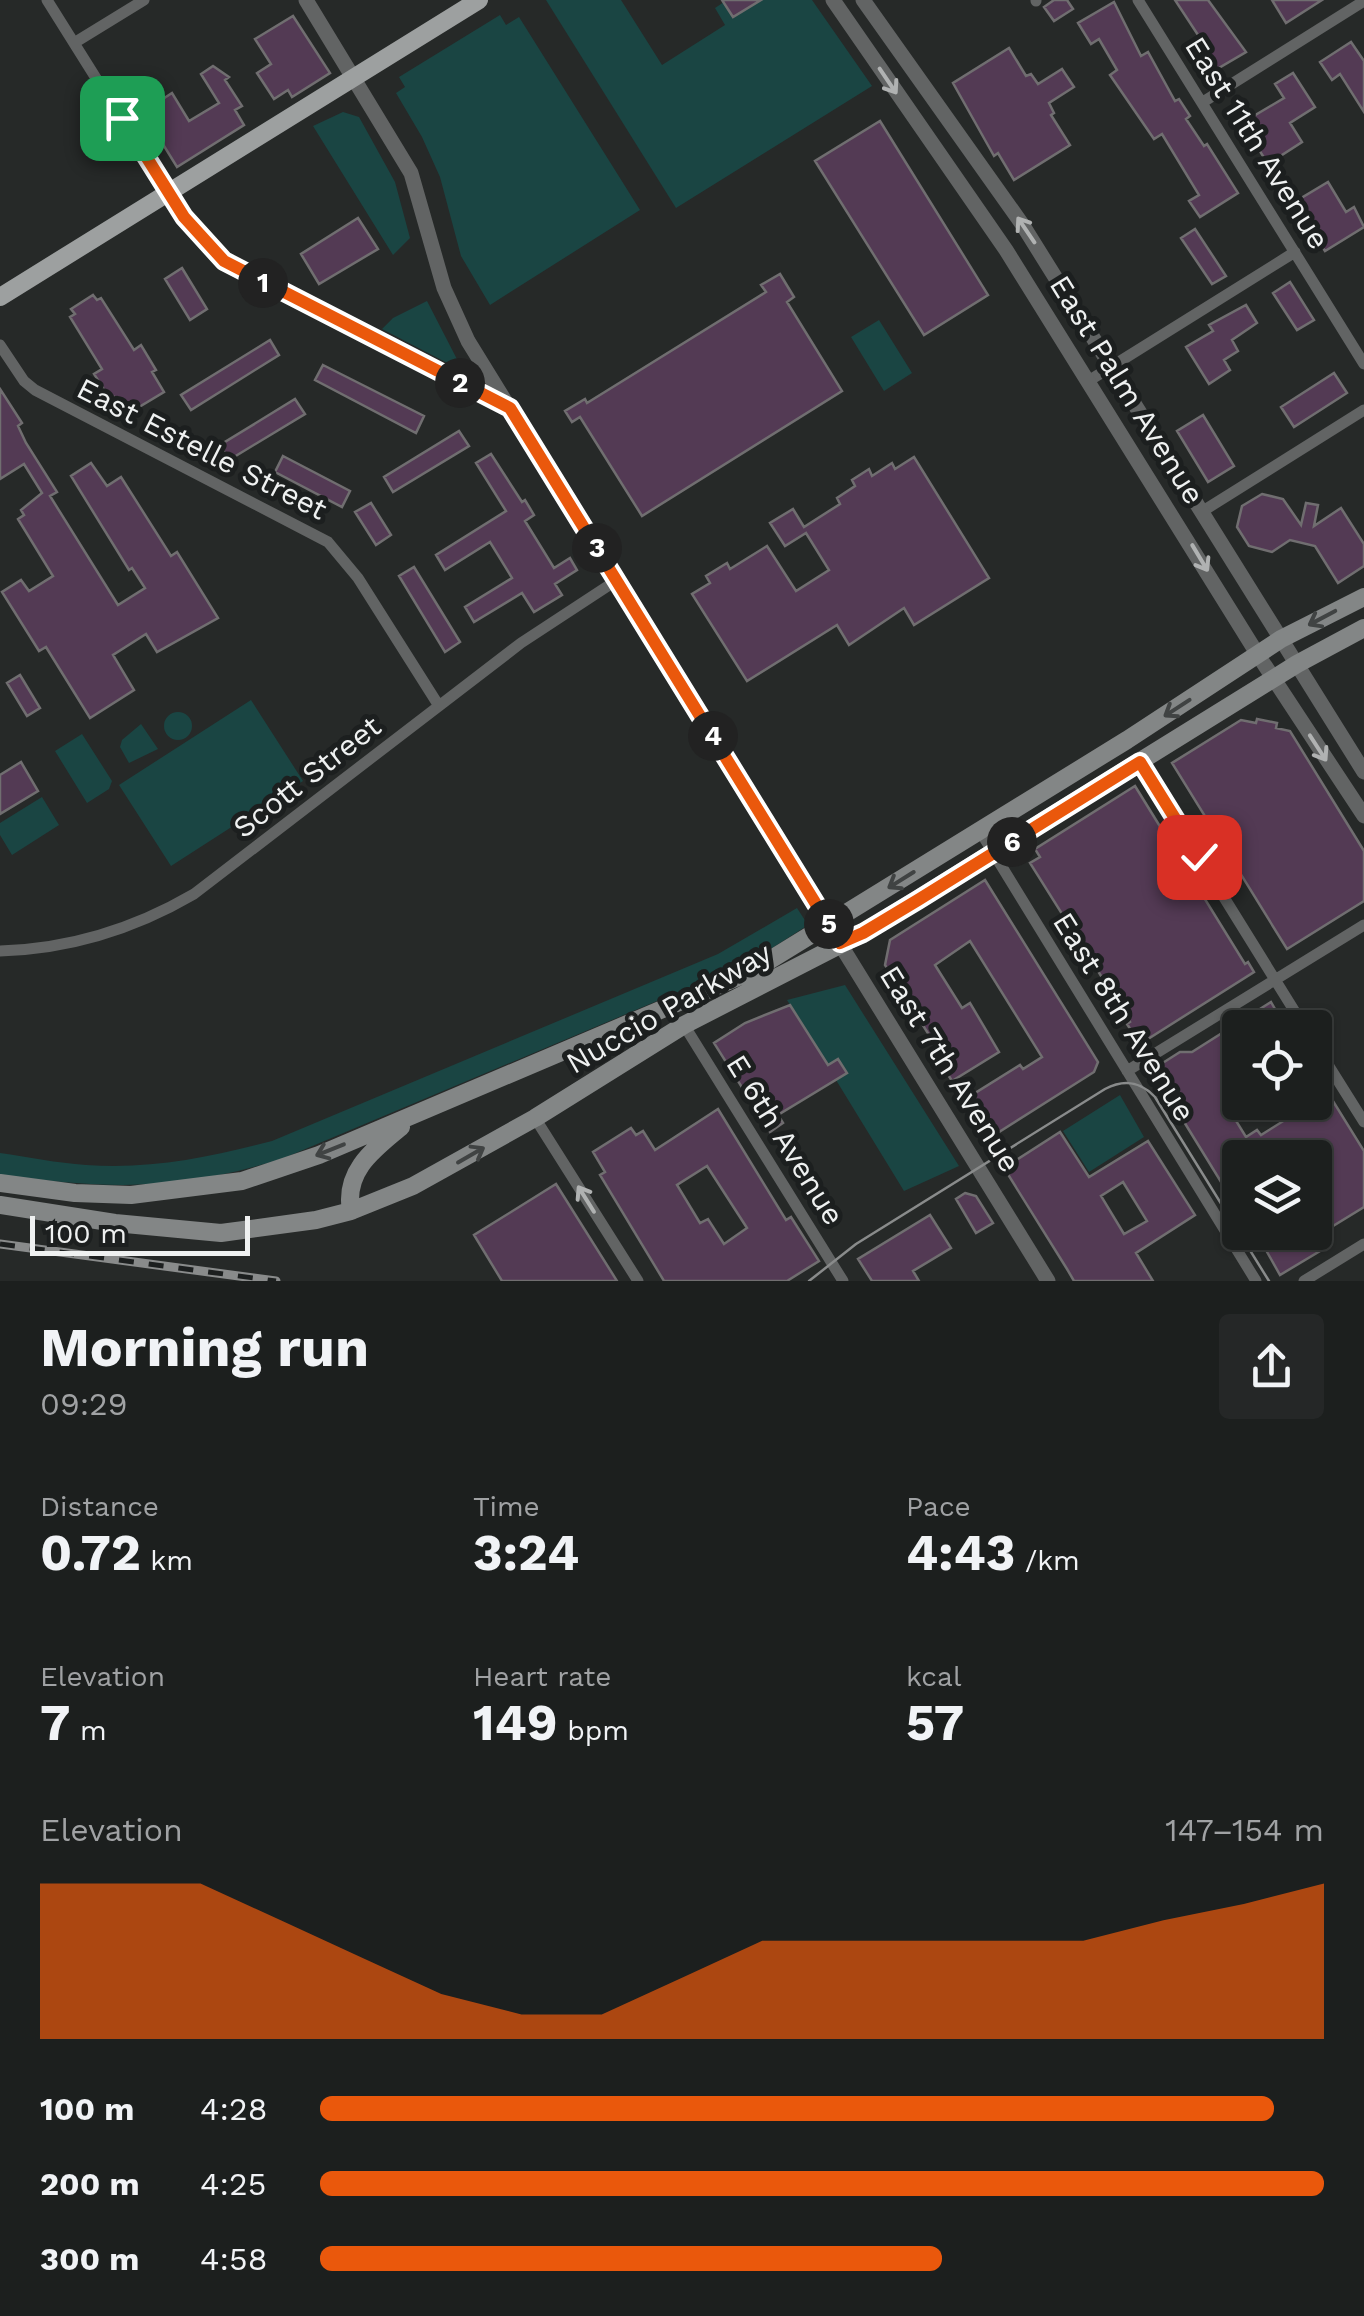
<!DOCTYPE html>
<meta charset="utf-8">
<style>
:root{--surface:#1c1f1e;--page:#252727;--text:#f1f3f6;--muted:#a0a2a4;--line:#3a3d3c;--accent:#ea580c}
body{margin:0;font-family:"Work Sans",sans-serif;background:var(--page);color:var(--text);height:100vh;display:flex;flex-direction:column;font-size:38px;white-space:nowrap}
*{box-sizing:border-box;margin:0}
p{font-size:32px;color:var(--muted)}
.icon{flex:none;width:55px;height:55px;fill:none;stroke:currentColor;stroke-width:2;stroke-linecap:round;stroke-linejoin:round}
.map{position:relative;height:1281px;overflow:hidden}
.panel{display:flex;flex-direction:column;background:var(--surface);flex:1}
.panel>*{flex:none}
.tools{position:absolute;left:1222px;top:1010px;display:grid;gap:20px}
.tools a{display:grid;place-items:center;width:110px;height:110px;border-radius:10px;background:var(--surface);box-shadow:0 2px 8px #0004,0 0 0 2px var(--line);font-size:50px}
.scale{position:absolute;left:30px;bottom:25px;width:220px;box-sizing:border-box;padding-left:10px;border:5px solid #eff1f1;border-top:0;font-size:28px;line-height:35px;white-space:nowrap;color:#eff1f1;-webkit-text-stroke:8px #1c1f1f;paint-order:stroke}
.pin{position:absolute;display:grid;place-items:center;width:85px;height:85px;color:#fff;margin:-42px;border-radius:20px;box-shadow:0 5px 15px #0006}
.km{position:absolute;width:50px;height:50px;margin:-25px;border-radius:50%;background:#222;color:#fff;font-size:28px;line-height:50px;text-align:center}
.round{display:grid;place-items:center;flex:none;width:105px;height:105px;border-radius:10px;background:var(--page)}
.summary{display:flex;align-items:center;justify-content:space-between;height:170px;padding:0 40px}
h1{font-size:55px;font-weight:700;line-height:75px}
.stats{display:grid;grid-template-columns:repeat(3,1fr);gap:15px;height:170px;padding:10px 40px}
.stats div{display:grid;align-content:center}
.stats b{font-size:50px;font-weight:700}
.stats small{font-size:28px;font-weight:400}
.stats p{font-size:28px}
.chart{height:280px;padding:20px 40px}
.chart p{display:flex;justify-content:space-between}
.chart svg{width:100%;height:180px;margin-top:10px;fill:var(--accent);opacity:.7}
ul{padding:0 40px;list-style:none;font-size:32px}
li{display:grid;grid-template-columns:160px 120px 1fr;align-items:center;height:75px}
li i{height:25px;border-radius:12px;background:var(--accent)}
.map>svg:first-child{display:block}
</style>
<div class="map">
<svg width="1364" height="1281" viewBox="0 0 1364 1281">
<rect width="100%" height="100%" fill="#262928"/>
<path fill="#1a4543" d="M546,0h75l41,65 63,-40 -10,-17 9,-6 10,15 27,-17h51l60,86 -196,122z
M500,15l6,10 13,-8 121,193 -150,95 -29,-49 -21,-79 -18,-40 -26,-44 9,-6 -6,-10z
M343,112l16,5 36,65 15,56 -17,17 -80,-129z
M427,301l34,66 -4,1 -75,-39 11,-11z
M879,320l33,53 -28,18 -33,-54z
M251,700l52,81 -132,85 -52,-81z
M164 726a14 14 0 1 1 28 0a14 14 0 1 1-28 0Z
M141,724l17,25 -29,14 -9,-16 2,-7z
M82,734l30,47 -3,8 -22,14 -32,-52z
M42,797l17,28 -47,30 -12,-20v-12z
M797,908l11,17 -56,36 -468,197c-107,34 -174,31 -284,17v-22c28,4 57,10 86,12 64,5 125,-8 186,-24l446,-187z
M845,985l114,181 -55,25 -117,-191z
M1120,1095l24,42 -55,35 -26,-41z"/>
<path fill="#533a54" stroke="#706e70" stroke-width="2.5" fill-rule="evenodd" d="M722,0h39l-28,17z
M1054,0h13l6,9 -19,12 -10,-14z
M1175,0h33l38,52 -41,24 -18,-29 13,-9z
M1272,0h50l-36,23z
M1114,2l27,54 7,-4 27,49 4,-2 11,17 -4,3 18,27 3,-2 31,49 -38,24 -11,-16 10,-6 -37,-61 -8,5 -44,-64 7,-5 -18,-31 -8,5 -13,-21z
M293,16l37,57 -38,24 -4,-7 -14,9 -17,-26 14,-9 -16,-25z
M1351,42l13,19v51l-24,-38 -8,6 -12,-18z
M1009,48l17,28 5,-2 7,10 24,-15 12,18 -25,16 5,10 -3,2 19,30 -56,35 -16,-27 -4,3 -41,-73z
M213,66l16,11 -4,3 17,26 -7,4 9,15 -67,42 -34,-55 29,-19 17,28 30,-18 -18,-29z
M1293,73l22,34 -25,16 12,19 -34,22 -26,-41 42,-25 -9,-14z
M880,121l108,174 -64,40 -109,-174z
M1328,182l18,30 8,-5 10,20 -39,24 -32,-48z
M358,218l20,31 -59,35 -18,-30z
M1195,229l31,47 -14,8 -31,-46z
M182,268l25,41 -17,11 -25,-41z
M780,274l14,23 -7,5 55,89 -200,125 -62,-99 -8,5 -7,-11 20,-12 2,4 179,-111 -5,-7z
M1290,282l24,38 -17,10 -24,-37z
M93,295l4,5 4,-2 33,52 7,-5 15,25 -4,2 12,20 -30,18 -3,-5 -4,2 -3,-5 -5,3 -5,-8 -4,2 -16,-25 8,-5 -32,-52 5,-3 -4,-5z
M1246,305l11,18 -25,17 6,11 -14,9 6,10 -21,14 -23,-37 27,-16 -4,-6z
M270,340l9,15 -88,55 -10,-15z
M323,365l101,51 -8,17 -101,-53z
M1334,373l13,20 -53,34 -13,-20z
M0,389l22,34 -4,3 8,17 31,49 -7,4 68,109 27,-17 -13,-20 -3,2 -58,-94 20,-13 16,23 14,-9 50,79 6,-4 41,66 -61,34 -11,-18 -33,21 21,35 -44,28 -44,-71 -7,4 -37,-59 19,-12 8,11 24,-15 -35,-57 6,-4 -3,-5 21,-17 -18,-29 -24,15z
M295,399l10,15 -76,46 -9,-15z
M1203,415l31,51 -26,16 -31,-51z
M459,431l10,15 -76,46 -9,-15z
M491,454l31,48 3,-2 9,15 -9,6 29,47 16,-10 7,12 -22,14 7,11 -28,17 -12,-19 -48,29 -9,-15 47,-29 -22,-36 -45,28 -9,-15 70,-44 -30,-48z
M283,456l67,35 -8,16 -67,-35z
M914,457l75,121 -75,47 -10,-17 -55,37 -12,-20 -90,56 -55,-87 18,-11 -4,-7 21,-13 3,6 37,-23 29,45 33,-21 -23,-37 -21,13 -15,-23 23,-14 11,18 36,-23 -3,-6 18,-12 -3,-6 17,-11 3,7 20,-13 3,6z
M1262,494l21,5 18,26 5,-22 12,2 -4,21 27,-18 23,36v22l-26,17 -23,-37 -25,-6 -18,12 -23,-6 -12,-19 5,-21z
M371,503l20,32 -15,10 -21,-33z
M414,567l46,75 -15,10 -46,-76z
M20,675l20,33 -13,8 -20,-33z
M1257,719l20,4 -1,5 14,3 74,120v50l-77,48 -115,-186 69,-43 15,3z
M21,762l17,29 -38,23v-39z
M1135,786l110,178 3,-2 6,10 -114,72 -13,-20 3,-2 -100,-159 10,-6 -5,-8z
M985,880l113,182 -4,10 -106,67 -24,-39 56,-35 3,4 19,-12 -72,-116 -35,24 27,43 8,-5 29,49 -47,29 -15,-24 4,-3 -56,-89 5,-25z
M1271,1002l15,26h-46v66l-15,9 21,34 11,-7 4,5 67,-42 36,58v56l-49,30v-17l15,-10 -15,-24v-28h-17l-4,-6 -9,6h-45v24l-14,8 -72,-117 9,-6 -2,-3 19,-12h12z
M790,1005l38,60 10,-6 9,14 -69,42 5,8 -13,9 -56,-89 31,-20z
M718,1109l68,111 5,-3 28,44 -32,20h-123l-64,-106 5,-3 -12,-20 38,-24 5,7 7,-4 12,19zM707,1166l40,62 -23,16 -16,-25 -8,4 -23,-38z
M1060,1132l29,45 59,-36 47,74 -59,38 17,28h-79l-7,-12 -63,-101zM1123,1182l24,39 -23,13 -23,-38z
M556,1184l61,97h-115l-28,-46z
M965,1193l11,3 17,27 -17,10 -20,-34z
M930,1215l21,33 -38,23 6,10h-47l-14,-22z
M1265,1232h45l10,19 -40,24 -22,-39z"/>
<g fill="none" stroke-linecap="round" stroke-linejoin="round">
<path stroke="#626464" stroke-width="11" d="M47,0l121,193
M1138,0l226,364
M1036,1v-1
M74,43l70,-43
M1203,102l161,-101
M0,345l24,36 11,9 293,152 30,36 81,128
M1090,380l205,-128
M1203,511l161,-101
M1140,762l165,266
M980,831l276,450
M0,951c69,-2 134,-22 194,-57l327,-251 96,-63
M684,1025l159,256
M1315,1044l49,78
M1127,1071l237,-146
M535,1118l103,163
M1304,1281l60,-37"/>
<path stroke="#626464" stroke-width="15" d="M306,0l105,173 33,115 24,53 580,940
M833,0l173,250 252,405 106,161
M863,0l159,224 342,548
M168,193l27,38 40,38 271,137"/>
<path stroke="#838686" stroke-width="18" d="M0,1183l75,10 56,2 111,-14 77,-26 433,-184 375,-231 154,-101 83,-42
M0,1205l115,18 106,10 95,-13 35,-9 62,-25 122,-68 149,-93 179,-92 434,-269 67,-36
M351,1211c-7,-40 22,-61 50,-84"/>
<path stroke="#9da0a0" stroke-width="18" d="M0,297l479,-297"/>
<path stroke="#898b8b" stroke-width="2.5" d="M809,1281l47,-37 249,-155c19,-10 35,-8 50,8l114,184"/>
<g stroke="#898b8b" stroke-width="9">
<path id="rail" d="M0,1244l276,37"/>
</g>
<use href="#rail" stroke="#1c1f1f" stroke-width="5" stroke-dasharray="15" stroke-linecap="butt"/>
</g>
<defs><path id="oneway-shaft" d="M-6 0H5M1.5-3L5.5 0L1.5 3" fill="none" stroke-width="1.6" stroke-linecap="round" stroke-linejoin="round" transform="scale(2.5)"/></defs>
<g stroke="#b0b2b2">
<use href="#oneway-shaft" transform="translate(888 81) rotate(56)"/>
<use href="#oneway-shaft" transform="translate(1026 230) rotate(-124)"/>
<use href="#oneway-shaft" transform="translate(1200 558) rotate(59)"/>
<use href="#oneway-shaft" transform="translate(1318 748) rotate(57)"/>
<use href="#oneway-shaft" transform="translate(586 1199) rotate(-122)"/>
</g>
<g stroke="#404343">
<use href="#oneway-shaft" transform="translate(1322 618) rotate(152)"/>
<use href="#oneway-shaft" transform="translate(1177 708) rotate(147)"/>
<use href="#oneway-shaft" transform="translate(901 880) rotate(148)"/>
<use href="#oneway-shaft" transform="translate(330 1150) rotate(158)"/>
<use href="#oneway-shaft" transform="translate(471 1155) rotate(-30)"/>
</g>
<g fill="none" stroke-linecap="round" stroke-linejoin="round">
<g stroke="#fff" stroke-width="20">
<path id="route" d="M122,118l62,99 40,44 286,147 330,535 23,-10 55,-33 222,-138 59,95"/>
</g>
<use href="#route" stroke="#ea580c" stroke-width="12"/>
</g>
<g text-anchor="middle" stroke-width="10" stroke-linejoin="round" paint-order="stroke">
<g font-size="30" fill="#eff1f1" stroke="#1c1f1f">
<text transform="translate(1257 143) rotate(58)" y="10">East 11th Avenue</text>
<text transform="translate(1127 390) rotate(58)" y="10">East Palm Avenue</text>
<text transform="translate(202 449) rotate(27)" y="10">East Estelle Street</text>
<text transform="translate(307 777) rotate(-38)" y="10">Scott Street</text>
<text transform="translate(669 1008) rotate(-30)" y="10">Nuccio Parkway</text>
<text transform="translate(1124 1017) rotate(58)" y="10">East 8th Avenue</text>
<text transform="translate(950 1069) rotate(58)" y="10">East 7th Avenue</text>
<text transform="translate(785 1140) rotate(58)" y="10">E 6th Avenue</text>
</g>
</g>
</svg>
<div class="tools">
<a><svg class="icon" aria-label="locate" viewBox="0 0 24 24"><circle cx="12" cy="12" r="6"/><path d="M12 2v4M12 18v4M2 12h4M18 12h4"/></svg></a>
<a><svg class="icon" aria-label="layers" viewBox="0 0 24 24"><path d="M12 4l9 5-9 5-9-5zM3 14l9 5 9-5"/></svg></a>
</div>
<div class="scale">100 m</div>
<div class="pin" style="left:122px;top:118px;background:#1e9e55"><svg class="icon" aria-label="arrive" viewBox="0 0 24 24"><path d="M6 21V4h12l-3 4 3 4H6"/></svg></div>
<div class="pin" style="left:1199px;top:857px;background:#d93025"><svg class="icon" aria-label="check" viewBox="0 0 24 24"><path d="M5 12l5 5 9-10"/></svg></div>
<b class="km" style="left:263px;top:283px">1</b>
<b class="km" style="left:460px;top:383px">2</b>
<b class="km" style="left:597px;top:548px">3</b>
<b class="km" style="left:713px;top:736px">4</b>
<b class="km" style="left:829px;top:924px">5</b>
<b class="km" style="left:1012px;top:842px">6</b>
</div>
<section class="panel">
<div class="summary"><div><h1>Morning run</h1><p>09:29</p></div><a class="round"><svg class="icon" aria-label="share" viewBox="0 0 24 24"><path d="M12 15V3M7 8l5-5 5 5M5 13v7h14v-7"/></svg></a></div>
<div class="stats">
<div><p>Distance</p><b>0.72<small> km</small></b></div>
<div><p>Time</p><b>3:24</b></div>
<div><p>Pace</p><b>4:43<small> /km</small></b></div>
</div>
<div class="stats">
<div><p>Elevation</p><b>7<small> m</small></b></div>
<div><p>Heart rate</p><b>149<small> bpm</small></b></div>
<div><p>kcal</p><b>57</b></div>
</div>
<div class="chart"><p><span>Elevation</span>147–154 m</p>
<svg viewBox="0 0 160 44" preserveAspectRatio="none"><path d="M0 44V6L10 6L20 6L30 15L40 24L50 33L60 38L70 38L80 29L90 20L100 20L110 20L120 20L130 20L140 15L150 11L160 6V44z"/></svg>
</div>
<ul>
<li><b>100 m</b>4:28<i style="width:95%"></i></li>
<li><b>200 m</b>4:25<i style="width:100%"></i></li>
<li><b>300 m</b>4:58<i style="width:62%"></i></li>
</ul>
</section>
